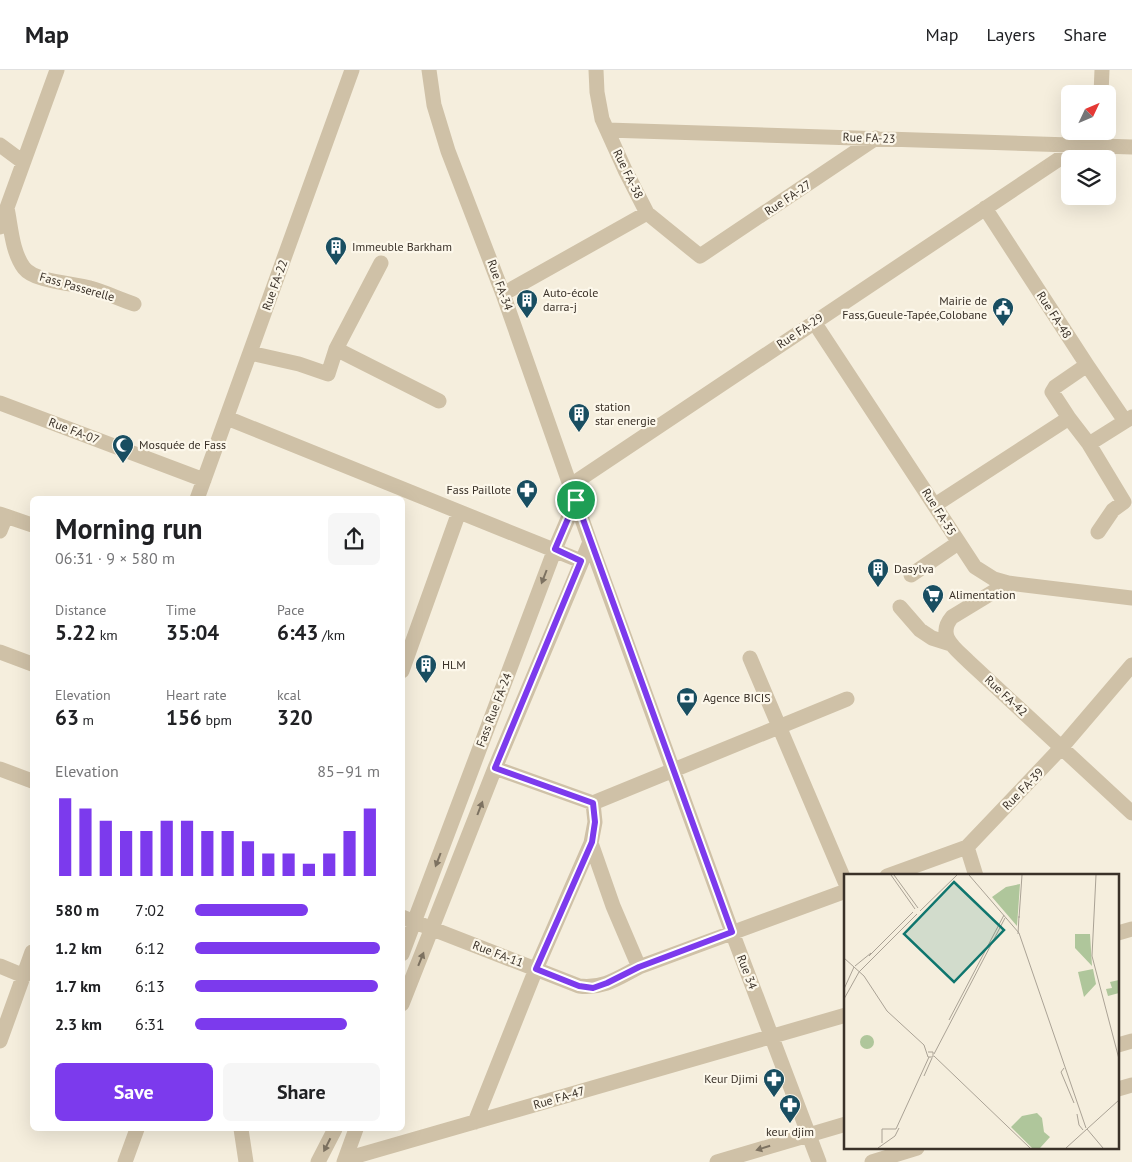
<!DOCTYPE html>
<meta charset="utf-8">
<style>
:root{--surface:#fff;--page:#f6f6f6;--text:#202124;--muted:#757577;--line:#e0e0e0;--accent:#7c3aed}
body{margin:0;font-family:"PT Sans",sans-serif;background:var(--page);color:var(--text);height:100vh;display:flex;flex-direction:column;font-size:19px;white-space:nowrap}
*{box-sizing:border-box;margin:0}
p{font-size:16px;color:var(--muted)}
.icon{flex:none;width:28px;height:28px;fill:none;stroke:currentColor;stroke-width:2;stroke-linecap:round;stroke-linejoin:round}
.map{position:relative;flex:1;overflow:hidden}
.details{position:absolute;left:30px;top:426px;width:375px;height:635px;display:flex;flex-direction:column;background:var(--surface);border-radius:8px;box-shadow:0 5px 20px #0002}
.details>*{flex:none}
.needle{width:32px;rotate:46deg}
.controls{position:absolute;left:1061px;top:15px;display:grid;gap:10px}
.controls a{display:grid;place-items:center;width:55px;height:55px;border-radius:8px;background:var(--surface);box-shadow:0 5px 20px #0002;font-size:25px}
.pin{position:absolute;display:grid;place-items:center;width:42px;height:42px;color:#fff;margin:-21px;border:2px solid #fff;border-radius:50%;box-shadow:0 1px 5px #0007}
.round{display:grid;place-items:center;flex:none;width:52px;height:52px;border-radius:8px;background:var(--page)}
.summary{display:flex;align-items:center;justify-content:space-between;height:85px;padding:0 25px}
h1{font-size:28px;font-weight:700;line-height:38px}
.stats{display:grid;grid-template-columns:repeat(3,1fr);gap:8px;height:85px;padding:5px 25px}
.stats div{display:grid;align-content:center}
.stats b{font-size:21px;font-weight:700}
.stats small{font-size:14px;font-weight:400}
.stats p{font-size:14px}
.chart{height:140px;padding:10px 25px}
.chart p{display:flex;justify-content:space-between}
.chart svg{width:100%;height:90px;margin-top:5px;stroke:var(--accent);stroke-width:6}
.primary-button{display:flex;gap:10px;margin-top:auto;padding:10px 25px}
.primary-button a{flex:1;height:58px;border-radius:8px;background:var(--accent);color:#fff;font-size:20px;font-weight:700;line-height:58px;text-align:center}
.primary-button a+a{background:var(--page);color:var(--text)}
ul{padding:0 25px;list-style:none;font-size:16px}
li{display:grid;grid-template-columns:80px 60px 1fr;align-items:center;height:38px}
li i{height:12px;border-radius:6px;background:var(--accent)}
header{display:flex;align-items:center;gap:30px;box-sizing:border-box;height:70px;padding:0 25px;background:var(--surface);border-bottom:1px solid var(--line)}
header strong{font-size:24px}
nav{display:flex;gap:28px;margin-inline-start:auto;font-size:18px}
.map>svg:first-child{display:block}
</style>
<header>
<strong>Map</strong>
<nav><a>Map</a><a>Layers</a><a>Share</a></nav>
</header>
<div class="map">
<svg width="1132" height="1092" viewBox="0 0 1132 1092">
<rect width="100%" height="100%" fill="#f5eedd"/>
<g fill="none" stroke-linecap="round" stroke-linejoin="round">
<path stroke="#cfc1a7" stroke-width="15" d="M429,0l5,35 14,46 55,143 87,248 142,390 87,230
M596,0l1,22 5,27 23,51 22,43 53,43 176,-118
M1101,24l1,-24
M607,60l525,17
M0,75l23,17
M7,138c4,19 5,44 17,60 11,14 49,15 66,20 15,4 29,11 44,16
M985,138l102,157 38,56
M0,157l57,-157
M503,224l144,-81
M814,252l161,245 19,12 14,4 124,15
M336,279l103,52
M250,283l49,11 29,10 8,-25 45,-86
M1087,295l-32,22 -3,5 17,26 20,26 35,58 -11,8 -15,22
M0,333l204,77
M227,348l354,143
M1089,374l43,-27
M571,415l509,-340
M197,429l155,-429
M935,435l134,-87
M0,444l32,11
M0,461l6,-15
M911,505l47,-32
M1008,513l-56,34c-16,19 3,31 17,45l163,151
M900,537l20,23 12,8 19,6
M0,582l32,12
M750,588l96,226
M402,601l57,-159
M495,698l98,35 254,-104
M0,699l32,12
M591,773l22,63 26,61
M967,777l9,29
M887,806l80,-29 94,-99 71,-83
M402,847l177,69c24,3 39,-8 60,-19l207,-76
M1118,863l14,-4
M402,884l153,-405 21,-49
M0,896l24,10
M402,934l93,-236 95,-226
M0,971l32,-89
M1118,975l14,-4
M1118,1019l14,-4
M475,1052l61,-153 55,-126 4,-21 -2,-19
M241,1059l5,33
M346,1089l500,-144
M125,1092l12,-33
M318,1092l17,-33
M344,1092l12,-33
M717,1092l129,-38
M872,1092l45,-14"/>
</g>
<defs><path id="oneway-solid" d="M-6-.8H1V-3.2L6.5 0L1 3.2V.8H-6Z" transform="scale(1.25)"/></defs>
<g fill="#7d7261">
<use href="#oneway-solid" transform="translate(544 507) rotate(111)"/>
<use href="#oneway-solid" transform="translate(480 738) rotate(-69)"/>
<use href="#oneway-solid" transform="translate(438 790) rotate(111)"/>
<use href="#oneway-solid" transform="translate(421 889) rotate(-68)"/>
<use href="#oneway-solid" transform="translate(327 1075) rotate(117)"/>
<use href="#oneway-solid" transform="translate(763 1078) rotate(163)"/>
</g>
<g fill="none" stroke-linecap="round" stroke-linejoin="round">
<g stroke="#fff" stroke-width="10">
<path id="route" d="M576,430l156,432 -93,35 -32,16 -14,5 -14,-2 -43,-17 56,-127 3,-20 -2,-19 -98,-35 86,-207 -26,-12z"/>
</g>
<use href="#route" stroke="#7c3aed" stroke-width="6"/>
</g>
<defs>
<g id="building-pin" transform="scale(1.125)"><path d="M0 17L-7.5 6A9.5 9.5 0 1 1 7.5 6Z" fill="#194e61" stroke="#fcf7ea"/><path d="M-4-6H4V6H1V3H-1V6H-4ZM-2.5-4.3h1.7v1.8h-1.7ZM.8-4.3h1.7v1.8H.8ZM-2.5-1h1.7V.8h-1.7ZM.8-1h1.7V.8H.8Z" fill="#fff"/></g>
<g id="civic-pin" transform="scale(1.125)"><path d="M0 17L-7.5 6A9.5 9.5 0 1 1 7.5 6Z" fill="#194e61" stroke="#fcf7ea"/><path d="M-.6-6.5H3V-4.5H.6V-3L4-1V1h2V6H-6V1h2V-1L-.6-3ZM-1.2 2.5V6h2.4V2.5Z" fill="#fff"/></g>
<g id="mosque-pin" transform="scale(1.125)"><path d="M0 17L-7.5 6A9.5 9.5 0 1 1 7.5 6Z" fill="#194e61" stroke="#fcf7ea"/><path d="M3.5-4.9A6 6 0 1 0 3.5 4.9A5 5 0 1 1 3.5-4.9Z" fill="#fff"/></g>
<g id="pharmacy-pin" transform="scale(1.125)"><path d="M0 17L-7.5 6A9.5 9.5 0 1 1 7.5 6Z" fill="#194e61" stroke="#fcf7ea"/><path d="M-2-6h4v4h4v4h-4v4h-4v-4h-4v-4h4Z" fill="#fff"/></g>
<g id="supermarket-pin" transform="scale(1.125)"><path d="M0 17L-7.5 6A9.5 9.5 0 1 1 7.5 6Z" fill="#194e61" stroke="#fcf7ea"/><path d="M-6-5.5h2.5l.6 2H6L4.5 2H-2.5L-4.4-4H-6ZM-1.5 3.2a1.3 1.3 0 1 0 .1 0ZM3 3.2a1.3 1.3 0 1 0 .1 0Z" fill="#fff"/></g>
<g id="bank-pin" transform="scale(1.125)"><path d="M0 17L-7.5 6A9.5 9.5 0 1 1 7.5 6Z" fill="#194e61" stroke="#fcf7ea"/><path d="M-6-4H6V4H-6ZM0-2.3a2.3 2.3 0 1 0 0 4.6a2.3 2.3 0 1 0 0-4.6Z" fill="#fff"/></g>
</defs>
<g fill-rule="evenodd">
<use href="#building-pin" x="336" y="177"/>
<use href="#building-pin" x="527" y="230"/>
<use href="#civic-pin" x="1003" y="238"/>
<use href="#building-pin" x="579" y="344"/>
<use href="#mosque-pin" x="123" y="375"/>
<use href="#pharmacy-pin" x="527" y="420"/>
<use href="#building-pin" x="878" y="499"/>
<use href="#supermarket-pin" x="933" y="525"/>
<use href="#building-pin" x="426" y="595"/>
<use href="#bank-pin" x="687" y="628"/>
<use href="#pharmacy-pin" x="774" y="1009"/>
<use href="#pharmacy-pin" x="790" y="1035"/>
</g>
<g text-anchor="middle" stroke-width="4.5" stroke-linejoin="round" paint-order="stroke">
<g font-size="12" fill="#3a3128" stroke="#fcf7ea">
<text transform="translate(869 68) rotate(2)" y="4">Rue FA-23</text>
<text transform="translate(628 104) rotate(64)" y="4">Rue FA-38</text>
<text transform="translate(788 128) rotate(-34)" y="4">Rue FA-27</text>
<text transform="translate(275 215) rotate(-70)" y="4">Rue FA-22</text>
<text transform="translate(500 215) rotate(70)" y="4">Rue FA-34</text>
<text transform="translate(77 217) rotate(16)" y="4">Fass Passerelle</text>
<text transform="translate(1054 245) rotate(57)" y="4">Rue FA-48</text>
<text transform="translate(800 261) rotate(-34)" y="4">Rue FA-29</text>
<text transform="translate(74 361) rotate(21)" y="4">Rue FA-07</text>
<text transform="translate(939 442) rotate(58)" y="4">Rue FA-35</text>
<text transform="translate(1006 626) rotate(43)" y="4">Rue FA-42</text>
<text transform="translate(494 640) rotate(-69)" y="4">Fass Rue FA-24</text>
<text transform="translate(1023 719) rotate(-46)" y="4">Rue FA-39</text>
<text transform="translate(498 884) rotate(21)" y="4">Rue FA-11</text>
<text transform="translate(747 902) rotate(69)" y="4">Rue 34</text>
<text transform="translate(559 1028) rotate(-16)" y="4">Rue FA-47</text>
</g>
<g font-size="12" fill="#3a3128" stroke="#fcf7ea" text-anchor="start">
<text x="352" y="181">Immeuble Barkham</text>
<text x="543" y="227">Auto-école<tspan x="543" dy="14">darra-j</tspan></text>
<text x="987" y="235" text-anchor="end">Mairie de<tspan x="987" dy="14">Fass,Gueule-Tapée,Colobane</tspan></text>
<text x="595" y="341">station<tspan x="595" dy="14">star energie</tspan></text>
<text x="139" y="379">Mosquée de Fass</text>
<text x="511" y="424" text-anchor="end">Fass Paillote</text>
<text x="894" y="503">Dasylva</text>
<text x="949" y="529">Alimentation</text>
<text x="442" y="599">HLM</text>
<text x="703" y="632">Agence BICIS</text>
<text x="758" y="1013" text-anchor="end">Keur Djimi</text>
<text x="790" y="1066" text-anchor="middle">keur djim</text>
</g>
</g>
<g transform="translate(844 804)">
<rect width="275" height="275" fill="#f5eedd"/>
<path d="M176,10l-3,42 -25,-29 14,-10zM231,60h15l2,32 -17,-18zM249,95l3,15 -12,13 -6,-25zM275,106v13l-11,3 -2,-7 6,-1 -2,-6zM16 168a7 7 0 1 1 14 0a7 7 0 1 1-14 0ZM193,239l5,5 2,14 6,5 -10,11h-8l-21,-21 11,-11z" fill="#afc69b"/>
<path fill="none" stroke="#aaa295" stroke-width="1" d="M47,1l24,34M50,1l24,33M125,1l50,58 67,195M252,1l-4,81 27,103M76,37l37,-36M175,44l3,-43M174,60l1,-18M25,82l44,-44M0,84l20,18 23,35 37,34 4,12h5v-5h-5M11,92l16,-13M0,115l10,-22M0,125l15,-27 58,-58M105,146l55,-105M90,180l71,-136M90,182l96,92M220,194l-3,4 13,31M80,202l8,-18M233,240l2,11 4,5M243,255l16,19M38,269v-14h14l33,-72M34,274l17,-12 4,-8M222,274l53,-48"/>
<path fill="#0f766e" fill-opacity="0.15" stroke="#0f766e" stroke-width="2.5" d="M110,8l50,48 -50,52 -50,-48z"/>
<rect width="275" height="275" fill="none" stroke="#3a3128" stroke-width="2.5"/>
</g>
</svg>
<div class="controls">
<a><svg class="needle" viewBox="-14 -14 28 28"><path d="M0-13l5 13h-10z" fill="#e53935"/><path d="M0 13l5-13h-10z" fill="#757577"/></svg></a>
<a><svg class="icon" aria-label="layers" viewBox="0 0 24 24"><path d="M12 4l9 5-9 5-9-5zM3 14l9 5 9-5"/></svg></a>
</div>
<div class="pin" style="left:576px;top:430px;background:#1e9e55"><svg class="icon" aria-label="arrive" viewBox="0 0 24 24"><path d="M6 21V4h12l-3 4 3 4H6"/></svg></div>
<section class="details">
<div class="summary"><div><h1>Morning run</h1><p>06:31 · 9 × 580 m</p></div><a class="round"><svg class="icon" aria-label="share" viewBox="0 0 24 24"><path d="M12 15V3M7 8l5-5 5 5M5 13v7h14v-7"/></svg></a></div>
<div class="stats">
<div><p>Distance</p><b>5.22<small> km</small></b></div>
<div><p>Time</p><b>35:04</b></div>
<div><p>Pace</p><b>6:43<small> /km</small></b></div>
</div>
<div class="stats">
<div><p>Elevation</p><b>63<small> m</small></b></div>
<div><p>Heart rate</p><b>156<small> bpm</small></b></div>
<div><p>kcal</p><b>320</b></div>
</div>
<div class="chart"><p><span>Elevation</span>85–91 m</p>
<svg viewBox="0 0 160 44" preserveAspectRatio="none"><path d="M5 44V6M15 44V11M25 44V17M35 44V22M45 44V22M55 44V17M65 44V17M75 44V22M85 44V22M95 44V27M105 44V33M115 44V33M125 44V38M135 44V33M145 44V22M155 44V11"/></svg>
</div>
<ul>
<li><b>580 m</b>7:02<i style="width:61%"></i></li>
<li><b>1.2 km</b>6:12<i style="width:100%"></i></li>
<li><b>1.7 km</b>6:13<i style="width:99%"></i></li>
<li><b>2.3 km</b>6:31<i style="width:82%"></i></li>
</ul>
<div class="primary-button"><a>Save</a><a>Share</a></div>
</section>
</div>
